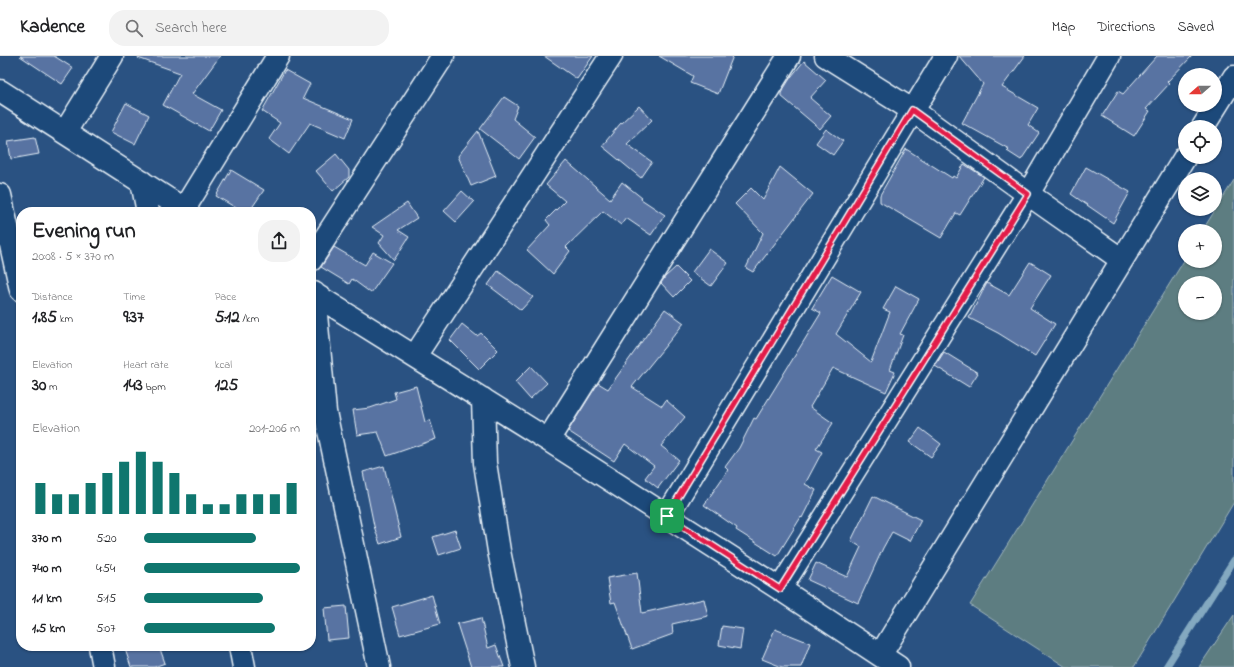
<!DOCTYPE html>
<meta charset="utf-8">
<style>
:root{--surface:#fff;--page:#f2f2f2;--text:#202124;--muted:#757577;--line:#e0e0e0;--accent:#0f766e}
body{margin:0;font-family:"Indie Flower",sans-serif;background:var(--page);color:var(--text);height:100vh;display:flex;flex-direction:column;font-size:15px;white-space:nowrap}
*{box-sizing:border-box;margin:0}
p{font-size:13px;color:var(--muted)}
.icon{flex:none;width:22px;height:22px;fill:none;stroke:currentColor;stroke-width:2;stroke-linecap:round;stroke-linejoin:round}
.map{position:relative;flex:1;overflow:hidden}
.side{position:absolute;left:16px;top:151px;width:300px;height:444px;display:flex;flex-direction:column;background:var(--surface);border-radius:16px;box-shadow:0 1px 3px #0004}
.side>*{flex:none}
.needle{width:26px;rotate:249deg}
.fabs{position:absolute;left:1178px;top:12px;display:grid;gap:8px}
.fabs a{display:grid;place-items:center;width:44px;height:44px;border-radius:50%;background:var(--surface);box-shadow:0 1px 3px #0004;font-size:20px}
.pin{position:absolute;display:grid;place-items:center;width:34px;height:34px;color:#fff;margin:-17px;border-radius:8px;box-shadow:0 2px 6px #0006}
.round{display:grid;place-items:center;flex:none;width:42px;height:42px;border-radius:16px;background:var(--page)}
.overview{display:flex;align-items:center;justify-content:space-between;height:68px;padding:0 16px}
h1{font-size:22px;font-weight:800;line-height:30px}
.metrics{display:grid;grid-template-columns:repeat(3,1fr);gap:6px;height:68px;padding:4px 16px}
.metrics div{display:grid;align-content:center}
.metrics b{font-size:17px;font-weight:800}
.metrics small{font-size:11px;font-weight:400}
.metrics p{font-size:11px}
.chart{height:112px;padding:8px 16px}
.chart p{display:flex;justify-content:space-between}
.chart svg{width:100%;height:72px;margin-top:4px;stroke:var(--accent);stroke-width:6}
ul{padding:0 16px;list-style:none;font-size:13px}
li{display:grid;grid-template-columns:64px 48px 1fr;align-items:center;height:30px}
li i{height:10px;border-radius:5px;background:var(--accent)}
header{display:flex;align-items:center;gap:24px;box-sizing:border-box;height:56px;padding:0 20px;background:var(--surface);border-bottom:1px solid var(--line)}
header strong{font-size:19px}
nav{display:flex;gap:22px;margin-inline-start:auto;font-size:14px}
.search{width:280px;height:36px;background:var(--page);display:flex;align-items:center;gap:10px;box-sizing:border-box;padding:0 14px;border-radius:16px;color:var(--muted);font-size:15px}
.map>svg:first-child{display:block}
</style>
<header>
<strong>Kadence</strong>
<div class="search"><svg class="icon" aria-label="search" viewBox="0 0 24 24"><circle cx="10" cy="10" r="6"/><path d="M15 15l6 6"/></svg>Search here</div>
<nav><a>Map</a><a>Directions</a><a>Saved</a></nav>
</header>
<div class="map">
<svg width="1234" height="611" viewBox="0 0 1234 611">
<rect width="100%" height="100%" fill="#2a5282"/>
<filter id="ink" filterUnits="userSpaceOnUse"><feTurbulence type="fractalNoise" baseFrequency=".025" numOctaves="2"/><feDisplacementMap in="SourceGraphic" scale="8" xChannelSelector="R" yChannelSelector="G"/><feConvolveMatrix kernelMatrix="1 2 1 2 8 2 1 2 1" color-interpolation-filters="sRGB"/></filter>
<g filter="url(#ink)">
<path fill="#5d7d81" stroke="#a2b7bc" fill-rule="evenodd" d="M1234,124v322l-100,165h-68l-96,-62 215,-346v2h30v-30h-13zM1185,227h30v30h-30z
M1234,559v52h-35z"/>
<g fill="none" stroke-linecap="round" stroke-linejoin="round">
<path stroke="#84a9c0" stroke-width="7" d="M1166,611l68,-107"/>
</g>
<path fill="#5973a2" stroke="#e8f1f8" d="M20,0h34l19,12 -11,16z
M139,0h81l-28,38 29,16 -12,21 -46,-26 17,-32 -42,-15z
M544,0h49l-16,23z
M659,0h74l-15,38 -28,-11 3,-7z
M959,0h66l-23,31 36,21 -10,17 11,8 -18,27 -14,-9 2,-2 -47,-26 21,-39z
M1157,0h35l-25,26 2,2 -23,25 4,2 -16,25 -32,-20 16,-25 5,3z
M804,5l22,19 -16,18 21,18 -11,13 -39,-33v-3l10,-16z
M285,14l25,14 -7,14 50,21 -8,19 -35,-15 -21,31 -20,-15 11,-16 -18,-12z
M504,41l14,9 -5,13 22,18 -16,22 -39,-30z
M126,47l23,12 -14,29 -24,-12z
M639,50l13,14 -25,24 25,18 -11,16 -39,-32 18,-22z
M826,73l17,12 -10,14 -17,-12z
M478,75l18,45 -25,10 -13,-30z
M35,81l4,17 -28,5 -3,-18z
M906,93l46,29 1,-2 3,2 8,-14 20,13 -24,38 -4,-2 -15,25 -61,-36v-7z
M336,98l13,16v7l-16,14 -17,-20z
M566,105l44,38 12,-17 20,16 -1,1 24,16 -14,20 -25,-17 -5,7 -18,-14 -37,36 4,4 -17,23 -26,-24 23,-25 -4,-5 19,-19 -19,-16z
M780,111l33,27 -60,78 -7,-4 17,-35 -28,-29 16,-16 12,12z
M1086,111l44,25 -17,31 -42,-29z
M231,114l33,20 -15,22h-6l-27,-16z
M462,135l12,11 -18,20 -12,-11z
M407,147l10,15 -19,12 11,7 -15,23 -15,-17 5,-8 -12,-8z
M334,191l31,18 8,-13 19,11 -21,30 -19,-14 -3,5 -28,-17z
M709,193l19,14 -17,23 -19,-14z
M1030,206l21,13 -21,33 25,16 -20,32 -37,-23 -29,-15 18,-35 22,12z
M676,211l14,14 -16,16 -13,-14 4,-6z
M498,215l35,26 -12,13 -33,-25z
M832,219l29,17 -25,42 35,28 19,-50 -7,-3 13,-23 23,13 -19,35 3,1 -13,35 5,2 -9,20 -53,-24 -23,39 23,16 -17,26 6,3 -17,32 11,6 -14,28 -1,-1 -24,39 -41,-26 1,-2 -33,-23 24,-35 -3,-3 14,-19 15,-30 2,1 65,-106 -9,-5z
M665,253l19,14 -52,64 30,19 4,-6 19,17 -24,29 18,14 -21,28 -13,-10 9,-12 -29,-22 -11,17 -46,-30 30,-48 10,6z
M462,268l15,12 4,-3 17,17 -19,19 -29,-29z
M944,296l34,21 -9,14 -34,-21z
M531,310l16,17 -17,16 -15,-17z
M416,330l9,36 5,-2 6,19 -49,17 -9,-24 -21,3 -4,-25 17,-2 26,-9 -2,-7z
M920,372l21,16 -10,13 -21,-15z
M384,410l17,71 -21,7 -6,-18 -11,-54z
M873,440l48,24 -11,21 -18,-9 -9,16 -25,55 -50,-23 8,-17 31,14 14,-30 -10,-6z
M455,474l6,18 -22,7 -6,-18z
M637,517l5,40 62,-14 4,17 -36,8 1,10 -41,15 -17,-47 -4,1 -4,-25z
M432,539l8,29 -40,11 -8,-28z
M346,550l3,32 -22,2 -3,-32z
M481,562l7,30 8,-3 8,22h-33l-14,-43z
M722,570l21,3 -3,20 -21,-4z
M775,573l35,14 -9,24h-19l-20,-8z
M124,590h35l6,17 -11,4h-23z"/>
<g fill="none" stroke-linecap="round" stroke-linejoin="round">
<g stroke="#e8f1f8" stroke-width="25">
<path id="minor" d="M826,0l86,54 116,84 94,66
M0,35l188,121
M1203,71l31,-50
M65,76l47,-76
M142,126l6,30
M0,139l21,95
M184,153l94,-153
M311,204l132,-204
M311,236l237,148 232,149 118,78
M314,237l11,119 54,255
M415,300l196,-300
M483,343l2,64 14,88 24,116
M548,384l241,-384
M667,460l279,-460
M780,533l248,-395 81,-138
M100,590l4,21
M240,590l4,21
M881,598l304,-497"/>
</g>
<use href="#minor" stroke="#1f4a7a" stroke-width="22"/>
</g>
</g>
<g fill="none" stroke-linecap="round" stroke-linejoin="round" filter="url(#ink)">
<g stroke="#fff" stroke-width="8">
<path id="route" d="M912,54l116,84 -248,395 -113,-73z"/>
</g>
<use href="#route" stroke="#e11d48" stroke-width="5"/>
</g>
</svg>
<div class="fabs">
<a><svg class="needle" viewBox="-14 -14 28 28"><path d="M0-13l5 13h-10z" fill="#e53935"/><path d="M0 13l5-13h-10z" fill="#757577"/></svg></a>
<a><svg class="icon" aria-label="locate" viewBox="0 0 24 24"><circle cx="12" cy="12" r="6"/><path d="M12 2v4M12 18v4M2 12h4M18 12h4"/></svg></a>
<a><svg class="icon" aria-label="layers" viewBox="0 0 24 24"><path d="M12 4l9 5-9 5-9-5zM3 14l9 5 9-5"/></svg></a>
<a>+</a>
<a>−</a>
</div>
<div class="pin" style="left:667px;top:460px;background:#1e9e55"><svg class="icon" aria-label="arrive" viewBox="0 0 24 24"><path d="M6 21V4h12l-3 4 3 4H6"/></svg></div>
<section class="side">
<div class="overview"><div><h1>Evening run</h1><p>20:08 · 5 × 370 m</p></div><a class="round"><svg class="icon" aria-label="share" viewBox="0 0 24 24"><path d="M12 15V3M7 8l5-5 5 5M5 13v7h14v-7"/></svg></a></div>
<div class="metrics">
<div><p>Distance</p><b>1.85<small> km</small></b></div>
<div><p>Time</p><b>9:37</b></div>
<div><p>Pace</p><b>5:12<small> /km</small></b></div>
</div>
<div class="metrics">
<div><p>Elevation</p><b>30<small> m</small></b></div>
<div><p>Heart rate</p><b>143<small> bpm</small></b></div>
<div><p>kcal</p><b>125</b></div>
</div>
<div class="chart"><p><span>Elevation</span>201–206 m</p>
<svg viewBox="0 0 160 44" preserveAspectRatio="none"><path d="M5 44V25M15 44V32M25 44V32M35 44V25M45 44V19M55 44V12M65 44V6M75 44V12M85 44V19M95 44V32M105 44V38M115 44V38M125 44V32M135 44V32M145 44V32M155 44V25"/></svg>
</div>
<ul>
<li><b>370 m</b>5:20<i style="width:72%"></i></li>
<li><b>740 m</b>4:54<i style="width:100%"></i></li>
<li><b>1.1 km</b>5:15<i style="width:76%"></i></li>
<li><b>1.5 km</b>5:07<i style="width:84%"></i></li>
</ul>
</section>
</div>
